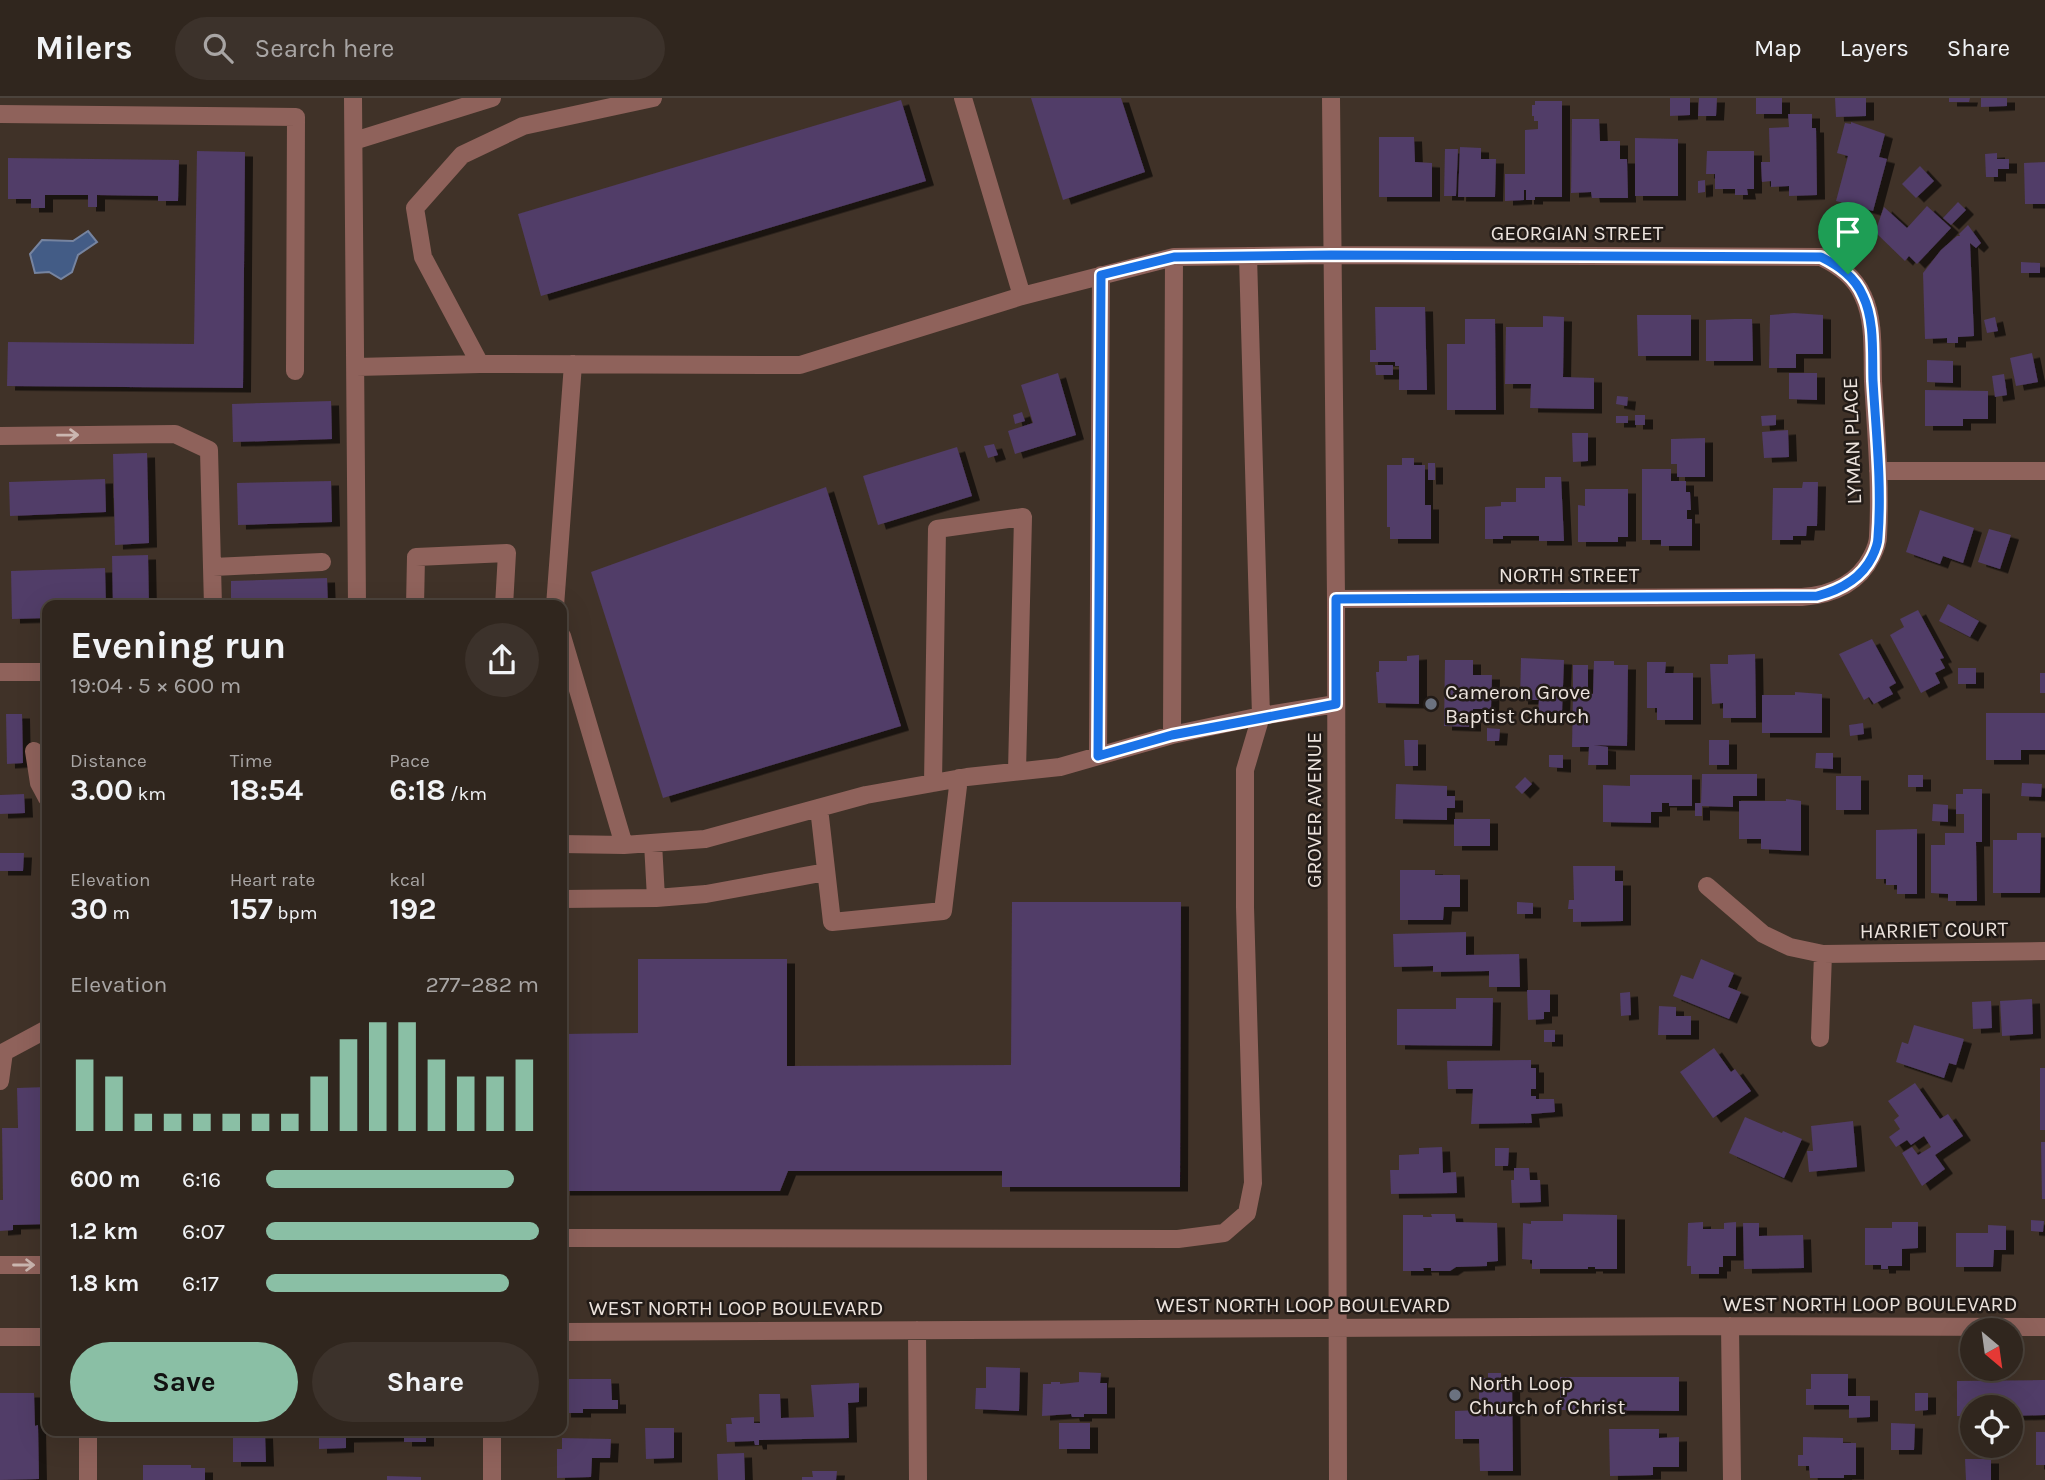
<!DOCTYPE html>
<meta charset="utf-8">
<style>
:root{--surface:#30261e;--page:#3c322b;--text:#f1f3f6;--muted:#a8a5a4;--line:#4b433c;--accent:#8abfa5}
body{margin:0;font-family:Karla,sans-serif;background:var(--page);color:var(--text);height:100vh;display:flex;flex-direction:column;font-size:26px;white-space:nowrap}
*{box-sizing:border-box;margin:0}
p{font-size:23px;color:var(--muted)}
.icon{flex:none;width:38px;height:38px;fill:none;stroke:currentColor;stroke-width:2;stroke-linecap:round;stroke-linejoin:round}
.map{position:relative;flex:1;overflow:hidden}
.side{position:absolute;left:42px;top:502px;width:525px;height:836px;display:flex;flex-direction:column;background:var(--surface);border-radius:14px;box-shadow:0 7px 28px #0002,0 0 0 2px var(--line)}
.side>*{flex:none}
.needle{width:46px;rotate:151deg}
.buttons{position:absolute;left:1960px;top:1220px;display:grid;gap:14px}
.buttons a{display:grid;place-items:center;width:63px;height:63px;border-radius:50%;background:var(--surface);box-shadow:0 7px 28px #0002,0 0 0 2px var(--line);font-size:35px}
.pin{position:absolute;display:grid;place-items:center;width:60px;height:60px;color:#fff;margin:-72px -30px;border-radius:50% 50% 50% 0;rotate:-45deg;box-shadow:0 0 7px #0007}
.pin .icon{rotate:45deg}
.round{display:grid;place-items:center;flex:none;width:74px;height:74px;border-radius:37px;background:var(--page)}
.overview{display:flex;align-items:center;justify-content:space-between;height:119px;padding:0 28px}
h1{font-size:38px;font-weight:700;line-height:52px}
.stats{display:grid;grid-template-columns:repeat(3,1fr);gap:10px;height:119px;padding:7px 28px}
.stats div{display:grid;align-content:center}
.stats b{font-size:30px;font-weight:700}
.stats small{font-size:19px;font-weight:400}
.stats p{font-size:19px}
.chart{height:196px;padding:14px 28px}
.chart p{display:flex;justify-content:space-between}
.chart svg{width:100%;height:126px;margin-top:7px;stroke:var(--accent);stroke-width:6}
.cta{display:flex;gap:14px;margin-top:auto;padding:14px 28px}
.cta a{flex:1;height:80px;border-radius:42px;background:var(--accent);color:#111;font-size:28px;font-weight:700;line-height:80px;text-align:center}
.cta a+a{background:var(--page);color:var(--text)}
ul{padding:0 28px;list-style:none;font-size:23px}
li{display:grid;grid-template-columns:112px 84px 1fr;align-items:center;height:52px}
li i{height:18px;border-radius:9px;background:var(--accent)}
header{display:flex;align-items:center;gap:42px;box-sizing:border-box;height:98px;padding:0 35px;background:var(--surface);border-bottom:2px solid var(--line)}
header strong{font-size:33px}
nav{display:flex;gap:38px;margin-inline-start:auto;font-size:24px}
.search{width:490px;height:63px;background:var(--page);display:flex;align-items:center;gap:18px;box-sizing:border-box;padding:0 24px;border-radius:38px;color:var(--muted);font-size:26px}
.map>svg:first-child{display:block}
</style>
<header>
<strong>Milers</strong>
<div class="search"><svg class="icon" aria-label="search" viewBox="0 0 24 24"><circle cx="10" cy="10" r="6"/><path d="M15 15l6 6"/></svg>Search here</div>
<nav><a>Map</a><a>Layers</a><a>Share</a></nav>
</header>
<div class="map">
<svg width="2045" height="1382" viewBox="0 0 2045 1382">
<defs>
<filter id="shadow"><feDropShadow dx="8" dy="4.5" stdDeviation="0" flood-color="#0009"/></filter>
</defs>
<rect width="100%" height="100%" fill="#403228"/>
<path fill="#435c86" stroke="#7684a0" stroke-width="2" d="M88,133l9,11 -19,13 -6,17 -11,7 -12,-7 -14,1 -5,-19 12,-14 31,1z"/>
<path fill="#513c67" filter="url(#shadow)" d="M1031,0h90l24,74 -82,28z
M1670,0h20v17l-20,1z
M1699,0h18l-1,18h-18z
M1756,0h26v16h-26z
M1835,0h31v18l-30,1z
M1949,0h21l-1,4h-20z
M1981,0h26v8l-26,1z
M901,2l25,81 -385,115 -23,-82z
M1535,3h27v96h-27v3h-9v-10h-2v10l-19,1v-27h20v-44l13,-1v-8h-4v-5h-2v-11h3z
M1788,16h24v14h4l1,67 -28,1v-10l-18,1v-6l-9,1 -1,-20h9l-1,-34 20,-1z
M1572,21h27l1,22h20v18h7l1,39h-36l-1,-6 -20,1z
M1851,24l34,12 -6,23 8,2 -14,52 -37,-10 12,-45 -11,-3 8,-30 6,1z
M1379,39h35l1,25 17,1v34h-53z
M1635,40l43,1v57h-43z
M1460,49l21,1v11h15l-1,38h-37z
M1445,51h13l-2,47h-12z
M197,53l48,1 -2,236 -236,-2 1,-44 186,2z
M1707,53h47v38h-7l1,6h-13v-6h-20v-15h-9z
M1997,55v6h12v10h-11v8h-12l-1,-23z
M8,60l171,2 -1,41h-20v-5l-61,-1v12h-9v-12h-43v13h-14v-9h-23z
M2045,64v42h-20l-1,-41z
M1920,68l14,15 -18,17 -14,-14z
M1705,82v12l-7,1v-12z
M1958,104l8,8 -15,15 -8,-7z
M1927,108l24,22 -34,36 -8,-8 -4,5 -30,-29 9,-25 23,21z
M1968,127l13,18 -5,5 -6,-5 4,93 -16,1v6h-11v-5l-22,1 -2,-66 18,-23 16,-14h3l-1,-2z
M2021,164l19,1v10h-19z
M1375,209h50l2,83h-28v-24h-4v-4h-25v-12h6z
M1794,215l29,2v39h-27v14h-27l1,-53z
M1637,217h54v41h-53z
M1543,218l21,1 -1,60 31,1v31l-64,-1 1,-24h-26l1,-57h37z
M1995,219l3,14 -11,2 -3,-13z
M1465,221h30l1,91h-49v-66h18z
M1734,221h18l1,42h-47v-41z
M2032,255l6,29 -22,4 -6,-28z
M1927,262l26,1v22l-26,-1z
M1375,267h18v10h-17z
M1058,275l18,62 -61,19 -7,-23 25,-8 -12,-38z
M1789,275h28v27l-28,-1z
M2004,276l3,21 -12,2 -3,-21z
M1925,292l63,1v28h-25v7h-38z
M1617,298l11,1 -1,9 -11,-2z
M331,303l1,38 -99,3 -1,-38z
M1022,314l3,9 -10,3 -2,-9z
M1635,317h10v10h-10z
M1776,317v10l-14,1 -1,-10z
M1616,318h12v7h-12z
M1788,332l1,27 -25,1 -2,-26z
M1572,335h16v28l-15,1z
M1705,340v39h-28v-13h-6v-25z
M994,346l4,11 -10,3 -4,-12z
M957,349l15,49 -94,29 -15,-49z
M147,355l2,90 -34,2 -2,-91z
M1402,360h12v7h11v40h6v34h-41v-12h-3v-62h15z
M1428,365h7v17h-7z
M1642,371h29v12h15v11h4l1,18h-4v9h5v27h-31v-6h-19z
M1545,379h16l3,64h-25v-5h-36v3h-18v-32l16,-1v-4h15v-14h29z
M105,381l1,33 -96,4 -1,-34z
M331,383l1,41 -94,3 -1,-42z
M1803,384h15l-1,44h-10l-1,10h-13v4h-21l1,-52h29z
M826,389l75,239 -238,72 -72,-226z
M1585,391h43v48h-10v5h-40v-37l7,1z
M1920,412l54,18 -11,35 -20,-7 -3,8 -34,-12z
M1989,431l22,6 -11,34 -22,-7z
M148,457l1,51h-36l-1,-50z
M105,470l1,38h-59v12l-35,1 -1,-48z
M327,480l1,28h-97v-25z
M1948,506l31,17 -9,16 -31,-16z
M1918,512l26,48 -4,1 5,9 -10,5 5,10 -19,10 -31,-58 14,-8 -4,-8z
M1872,541l24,44 -7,4 4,7 -19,10 -5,-7 -5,3 -25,-46z
M1755,556l1,64h-33v-15l-11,1 -2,-40h18v-9z
M1419,557v49l-41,-1 -2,-31h3v-11h28v-5z
M1521,560l43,2 -2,52h-24l1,-12h-19z
M1445,562h28v15h19l-1,34h-18v18l-29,-1z
M1594,563h20v4h14l-1,81 -33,-1 14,2v18h-20l1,-18h-17l1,-53h20z
M1647,564h19l-1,11h28v47h-36v-12h-10z
M1573,567h15v24h-15z
M1958,570h18v16h-18z
M2040,575h5v20h-5z
M1795,594l27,2v39h-60v-38h33z
M1986,615h59v37h-24v10h-35z
M6,616h16l1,49 -16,1z
M1863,625l1,11 -14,2 -1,-11z
M1487,630l13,1 -1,12h-12z
M1404,642h14v26h-13z
M1709,642h20v25h-20z
M1816,655h17v16l-18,-1z
M1549,657h14v13l-14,-1z
M1702,676h55v22h-24v11l-31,-1v10h-7v-13h6z
M1630,677h62v31h-23v-3h-7v9h-11v11l-48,-1v-37l27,1z
M1908,677h15v12h-15z
M1836,678h25v34h-25z
M1525,679l7,7 -10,10 -7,-7z
M2022,685l20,1 -1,13 -20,-1z
M1396,686l51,2v10h8v12h-8v12l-52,-1z
M1963,691h19v53h-6l1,59h-29v-7l-17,-1v-48h14v-12h19v-19h-8v-20h7z
M24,696l1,19 -25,1v-19z
M1786,701l15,2v50l-40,-2v-10h-22v-38h47z
M1933,706l15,1v17l-16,-1z
M1454,721h36v27h-36z
M1917,731v65h-20v-9h-11v-6h-10v-49z
M2017,735h24l-1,60h-47v-53h24z
M0,755h24l-1,18h-23z
M1573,768h42v15h8v40l-50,1v-13h-5l1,-9h5z
M1400,772h35v5h25v32h-16l-1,13h-43z
M1012,804h169l-1,285h-178v-16h-214l-8,20h-218v-157l76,-1v-74h149v107l224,-1z
M1517,804l16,1v11h-16z
M1466,834v23l53,-1 1,33h-31v-16l-56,1v-6l-39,1 -1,-33z
M1701,861l33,14 -6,14 13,5 -12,27 -56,-23 8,-21 12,4z
M1527,892h23v22h-6v7l-16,1z
M1630,894l1,23 -10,1 -1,-23z
M1456,900h37l-1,48 -95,-1v-36h59z
M2032,901l1,35 -31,2 -2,-35z
M1991,903l1,27 -19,1 -1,-27z
M1659,908l17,1v9h15v19h-33z
M1914,927l50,14 -8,26 -7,-2 -5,15 -48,-16 6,-20 6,2z
M1544,932h11v12h-11z
M1714,950l17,24 4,-3 16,22 -38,27 -33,-46z
M1531,962v8h5v21h-5v7h5v3h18l1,13 -24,2 1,9 -61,1 2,-35h-25l-1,-28z
M2040,970h5v62h-5z
M1915,985l25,36 8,-5 15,22 -28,19 10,14 -23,17 -20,-33 10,-6 6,8 13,-8 -7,-11 -13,9 -4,-5 -11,7 -7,-10 11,-8 -6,-9 5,-4 -11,-15z
M47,989v137l-34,1v5l-13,1v-31h3l-1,-72h16l-1,-40z
M1745,1019l37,16 1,-2 19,8 -18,39 -55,-25z
M1853,1023l4,46 -48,5 -2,-21h6l-2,-25z
M2041,1044h4v57h-3z
M1442,1049l1,26 13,-1 1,21 -66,1 -1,-24h9v-15l20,-1v-6z
M1495,1050h14l-1,18h-13z
M1514,1070h15l1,12h10l1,22 -29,1 -1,-23h3z
M1431,1116h24l1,8 41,1 1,38 -11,1v4l-31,1 -6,4h-19v-3h-8l1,3h-21v-56h20v2h9z
M1563,1116l54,1v54h-22v-2h-7v2h-56v-9l-10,-1 1,-36 8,1v-3h32z
M2031,1122l13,1 -1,11 -12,-1z
M1703,1124v7h21v-6l12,-1v34h-13v11h-4v7h-28v-8h-4l1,-43z
M1892,1124h26v26l-16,1v17h-14v3h-7v-4h-16v-37h27z
M1743,1125h16v13l44,-1 1,33 -60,1z
M1988,1127l18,1v24h-12l-1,17h-37v-34h32z
M986,1269l34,1 -1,43 -44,-2 1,-21h10z
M1079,1274l22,1 -1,10h7v31h-23v3h-12l-1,-3 -29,2 1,-32h8v-2h9v2l19,-2z
M1488,1275h13v5h11l1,93h-33l-1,-32h-24v-28l24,-1v-32h9z
M1811,1276h37v22h22v21l-21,1v-13h-43v-16h5z
M1560,1279h119v34l-119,-1z
M562,1281h49l1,21h6v9h-35v4h-20z
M2045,1282v35l-34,1v-9h-39v9h-15v-35z
M859,1285v19l-11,1 1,35 -90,2v5h-4l-1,-4 -27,1 -1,-18h6l-1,-6 23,-1v6h6l-1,-29h21l1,24 33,-1 -3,-32z
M0,1295h34l1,33 3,-1 1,54 -39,1z
M1915,1295h13v17l-13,1z
M1059,1325h31v26h-31z
M1891,1325l24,1 -1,26h-23z
M645,1330h29v30l-28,1z
M1609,1331h50v9l20,-1v30h-26v8l-43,1z
M319,1334h107v10h-22v-5l-58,1v10l-27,1z
M2036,1334h9v33h-9z
M233,1336h32l1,28h-33z
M1803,1339l40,1v5h13v32h-12v3h-34l-1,-12h-11v-11h5z
M562,1340l49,1 -1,19h-18l-1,19 -34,1v-29h5z
M744,1355l1,27h-27l-1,-26z
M1965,1361h26v21h-25z
M143,1367h48v3h14v12h-62z
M812,1373h25l-1,9h-34v-3h11z
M387,1378l34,1v3h-34z"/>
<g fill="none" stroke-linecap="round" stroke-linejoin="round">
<path stroke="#8f625b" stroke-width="18" d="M353,0l4,508
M963,0l59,198
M1331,0l5,501 2,881
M0,16l296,3 -1,254
M354,43l138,-43
M480,266l-57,-107 -8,-49 47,-53 61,-29 130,-28
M356,269l124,-3 320,1 222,-69 152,-39 157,-2 490,2c18,9 34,20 42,39 12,25 9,58 10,85 3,51 8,104 5,155 0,7 -3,14 -6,20 -14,28 -41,39 -70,41l-466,2
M0,338l175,-2 34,16 4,156
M1878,373h167
M213,469l109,-5
M415,508l1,-49 91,-4 -3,53
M555,508l18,-242
M562,538l62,209
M0,574h47
M1172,637l2,-478
M34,653l5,32 8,15
M1098,658l3,-481
M933,685l4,-254 86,-12 -6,254
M819,710l13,114 111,-11 16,-133
M653,745l3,55
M562,746l62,1 81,-6 161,-44 101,-18 93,-10 112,-32 89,-19 75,-12
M1707,788l56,48 27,13 33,7 222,-3
M562,801l94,-1 50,-4 120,-22
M1820,940l3,-84
M0,983l4,-29 43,-23
M562,1140l616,1 46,-6 23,-20 6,-30 -8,-276v-137l16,-54 -13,-460
M0,1167h47
M1730,1228l2,154
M917,1232l1,150
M562,1234l1168,-6 315,1
M0,1239h47
M88,1382v-48
M492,1382v-48"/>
</g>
<defs><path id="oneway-shaft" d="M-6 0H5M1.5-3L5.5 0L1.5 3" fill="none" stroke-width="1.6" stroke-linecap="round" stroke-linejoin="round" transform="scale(1.75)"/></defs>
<g stroke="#cbb6b0">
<use href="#oneway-shaft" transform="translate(68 337) rotate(-1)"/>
<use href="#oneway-shaft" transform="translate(24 1167)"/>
</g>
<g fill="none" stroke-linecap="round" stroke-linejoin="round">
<g stroke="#fff" stroke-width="14">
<path id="route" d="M1331,157l490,2c18,9 34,20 42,39 12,25 9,58 10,85 3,51 9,104 5,156 0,6 -3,14 -6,20 -11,22 -32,33 -55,39l-481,3v105l-164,31 -74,21 3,-481 73,-18z"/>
</g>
<use href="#route" stroke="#1a73e8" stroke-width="9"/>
</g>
<g fill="#6b7280" stroke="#221b17" stroke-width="2.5">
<circle cx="1431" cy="606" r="7"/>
<circle cx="1455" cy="1297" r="7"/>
</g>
<g text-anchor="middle" stroke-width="5" stroke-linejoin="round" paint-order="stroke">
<g font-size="21" fill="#ece3dd" stroke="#221b17">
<text x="1577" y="142">GEORGIAN STREET</text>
<text transform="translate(1852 343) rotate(-92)" y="7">LYMAN PLACE</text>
<text x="1569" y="484">NORTH STREET</text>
<text transform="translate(1314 712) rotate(-90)" y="7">GROVER AVENUE</text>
<text transform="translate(1934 832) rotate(-1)" y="7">HARRIET COURT</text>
<text x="1870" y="1213">WEST NORTH LOOP BOULEVARD</text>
<text x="1303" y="1214">WEST NORTH LOOP BOULEVARD</text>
<text x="736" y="1217">WEST NORTH LOOP BOULEVARD</text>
</g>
<g font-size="21" fill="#ece3dd" stroke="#221b17" text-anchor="start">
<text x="1445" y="601">Cameron Grove<tspan x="1445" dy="24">Baptist Church</tspan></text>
<text x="1469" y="1292">North Loop<tspan x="1469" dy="24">Church of Christ</tspan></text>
</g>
</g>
</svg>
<div class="buttons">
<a><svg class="needle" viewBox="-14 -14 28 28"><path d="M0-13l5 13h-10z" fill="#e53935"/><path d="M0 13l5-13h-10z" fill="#a8a5a4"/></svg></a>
<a><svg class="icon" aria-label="locate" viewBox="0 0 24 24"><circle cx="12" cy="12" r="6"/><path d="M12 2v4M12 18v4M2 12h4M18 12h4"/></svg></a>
</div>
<div class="pin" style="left:1848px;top:176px;background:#1e9e55"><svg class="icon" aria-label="arrive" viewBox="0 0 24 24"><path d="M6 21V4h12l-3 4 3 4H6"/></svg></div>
<section class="side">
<div class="overview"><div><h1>Evening run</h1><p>19:04 · 5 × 600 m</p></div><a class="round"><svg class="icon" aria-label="share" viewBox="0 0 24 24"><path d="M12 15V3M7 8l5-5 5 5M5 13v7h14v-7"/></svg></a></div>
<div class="stats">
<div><p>Distance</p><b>3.00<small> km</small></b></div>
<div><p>Time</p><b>18:54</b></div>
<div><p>Pace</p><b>6:18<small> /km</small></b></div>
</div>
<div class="stats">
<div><p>Elevation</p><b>30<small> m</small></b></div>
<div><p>Heart rate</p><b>157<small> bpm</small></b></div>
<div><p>kcal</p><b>192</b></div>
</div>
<div class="chart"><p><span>Elevation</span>277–282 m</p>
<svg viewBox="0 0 160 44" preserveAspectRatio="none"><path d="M5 44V19M15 44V25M25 44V38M35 44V38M45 44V38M55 44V38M65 44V38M75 44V38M85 44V25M95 44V12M105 44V6M115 44V6M125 44V19M135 44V25M145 44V25M155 44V19"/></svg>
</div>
<ul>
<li><b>600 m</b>6:16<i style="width:91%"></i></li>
<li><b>1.2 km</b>6:07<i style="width:100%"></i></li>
<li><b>1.8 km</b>6:17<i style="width:89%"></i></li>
</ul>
<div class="cta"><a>Save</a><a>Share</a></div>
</section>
</div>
